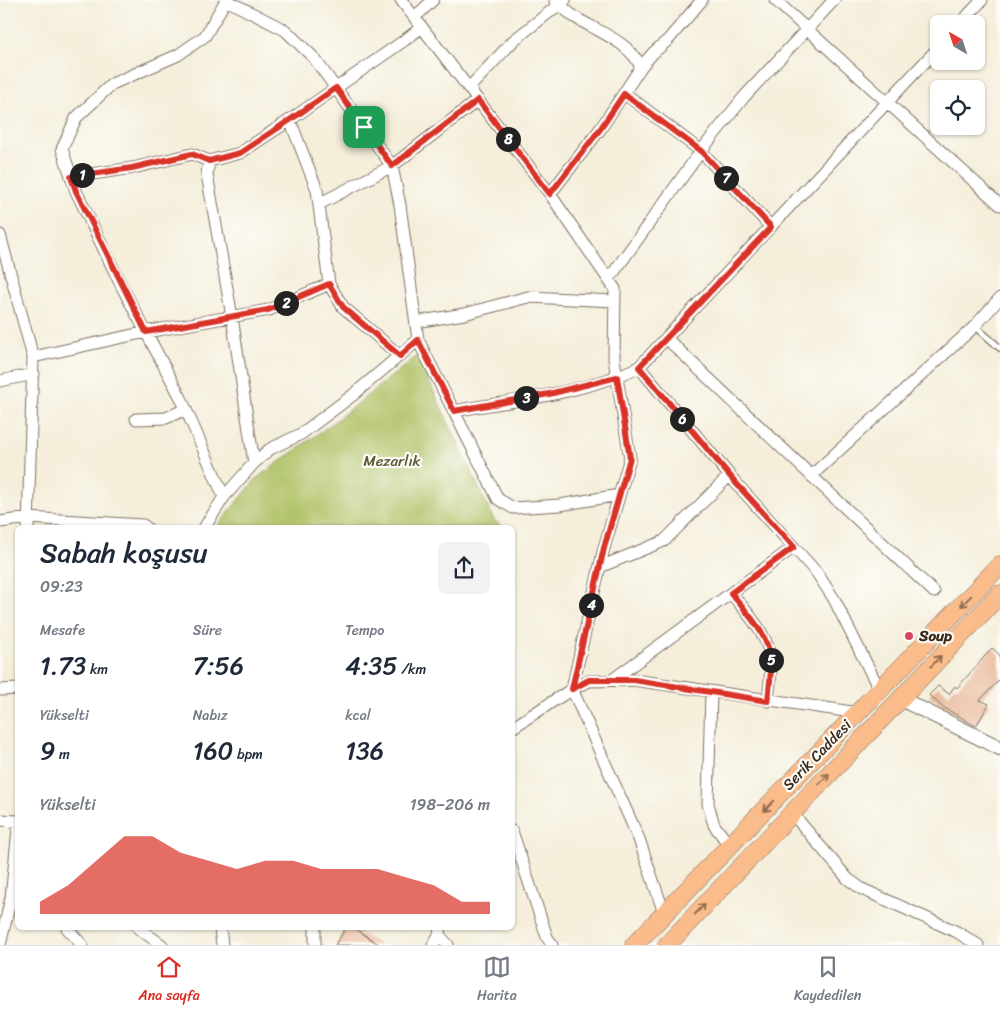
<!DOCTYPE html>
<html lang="tr">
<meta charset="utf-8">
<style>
:root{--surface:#fff;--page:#f2f2f3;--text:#1f2937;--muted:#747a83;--line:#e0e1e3;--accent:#d93025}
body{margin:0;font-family:Sriracha,sans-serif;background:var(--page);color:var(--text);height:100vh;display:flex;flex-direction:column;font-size:19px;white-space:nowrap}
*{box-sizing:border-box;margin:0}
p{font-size:16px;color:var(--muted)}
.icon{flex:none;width:28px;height:28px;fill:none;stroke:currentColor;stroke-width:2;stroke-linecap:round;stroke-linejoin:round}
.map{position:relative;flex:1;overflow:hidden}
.sheet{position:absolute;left:15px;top:525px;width:500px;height:405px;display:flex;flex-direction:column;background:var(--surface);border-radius:8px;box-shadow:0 1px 4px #0004}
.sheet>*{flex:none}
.needle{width:32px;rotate:321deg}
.tools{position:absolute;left:930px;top:15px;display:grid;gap:10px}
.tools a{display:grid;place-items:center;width:55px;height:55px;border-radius:8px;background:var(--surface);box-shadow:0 1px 4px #0004;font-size:25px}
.pin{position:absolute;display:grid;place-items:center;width:42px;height:42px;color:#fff;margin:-21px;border-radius:10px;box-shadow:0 2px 8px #0006}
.km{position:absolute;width:25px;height:25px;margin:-12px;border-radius:50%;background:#222;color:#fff;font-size:14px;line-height:25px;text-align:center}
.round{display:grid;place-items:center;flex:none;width:52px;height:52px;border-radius:8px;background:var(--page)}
.overview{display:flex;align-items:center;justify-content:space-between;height:85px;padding:0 25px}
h1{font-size:28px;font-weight:600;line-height:38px}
.metrics{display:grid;grid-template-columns:repeat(3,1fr);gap:8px;height:85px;padding:5px 25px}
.metrics div{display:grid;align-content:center}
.metrics b{font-size:25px;font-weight:600}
.metrics small{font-size:14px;font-weight:400}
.metrics p{font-size:14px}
.chart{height:140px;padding:10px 25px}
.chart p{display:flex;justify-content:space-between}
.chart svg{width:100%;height:90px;margin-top:5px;fill:var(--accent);opacity:.7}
.tab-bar{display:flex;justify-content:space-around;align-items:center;height:70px;border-top:1px solid var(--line);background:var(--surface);font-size:14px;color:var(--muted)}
.tab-bar a{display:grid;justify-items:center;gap:2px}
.tab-bar .on{color:var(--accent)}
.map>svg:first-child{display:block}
</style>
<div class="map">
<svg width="1000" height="945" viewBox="0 0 1000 945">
<rect width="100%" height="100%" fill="#fdfcf7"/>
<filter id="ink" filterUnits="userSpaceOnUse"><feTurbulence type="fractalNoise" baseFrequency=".02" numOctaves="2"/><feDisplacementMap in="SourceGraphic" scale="10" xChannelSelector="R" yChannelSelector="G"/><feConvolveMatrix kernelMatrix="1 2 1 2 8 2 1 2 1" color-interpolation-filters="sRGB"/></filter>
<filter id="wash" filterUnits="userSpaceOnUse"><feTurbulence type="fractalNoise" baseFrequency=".0096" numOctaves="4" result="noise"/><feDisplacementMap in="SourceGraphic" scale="20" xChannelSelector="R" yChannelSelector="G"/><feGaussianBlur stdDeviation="1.12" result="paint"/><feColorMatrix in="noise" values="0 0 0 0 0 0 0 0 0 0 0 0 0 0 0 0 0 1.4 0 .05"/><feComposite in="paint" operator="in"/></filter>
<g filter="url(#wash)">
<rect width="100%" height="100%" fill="#f4eeda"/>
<path fill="#afc165" stroke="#757642" d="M417,356l77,164 9,7h-286l39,-48 78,-57z"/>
<g id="blocks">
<path fill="#e6b293" d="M992,648l8,7v24l-20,21 9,4 -13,22 -35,-20 -12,-11 9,-9 11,8 6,-8 2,2z
M346,928h8l26,17h-45z"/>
</g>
</g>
<g filter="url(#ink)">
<use href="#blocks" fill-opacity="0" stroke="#7c6f60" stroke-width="1"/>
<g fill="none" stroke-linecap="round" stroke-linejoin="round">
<g stroke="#7c6f60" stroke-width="8">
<path id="service" d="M975,326l25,22"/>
</g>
<g stroke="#7c6f60" stroke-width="13">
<path id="minor" d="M226,0l59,30 29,28 78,108 8,39 18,135 80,159 15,9 47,-3 59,-10
M401,0l149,194 65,95 -1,70 16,99 -26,90 -32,141 67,150 25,74
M775,0l225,205
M555,1c6,5 12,10 18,15 23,15 56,25 68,51
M415,17l18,-17
M960,24l22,-24
M469,88l45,-48 51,-40
M624,93l77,58 70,76
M290,120l27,70 12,94 14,23 57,49
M209,161l-2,13 25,143 22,146
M71,177l62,-9 59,-14 17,7 31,-8 50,-33 115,-80 17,-13
M550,194l51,-66 40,-61 12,-14 15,-13 34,-40
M319,204l73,-38 86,-66
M0,235l33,122 -5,171
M609,279l92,-128 43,-54 90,-97
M416,322l48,-8 64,-17 87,4
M666,338l268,254
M33,357l113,-25 123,-22 60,-26
M639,367l96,115 82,91 17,26 46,92
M0,381l34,-7
M453,411c63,-11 129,-17 186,-44l300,-320
M136,419l30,-1 20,-9
M811,476l164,-150 25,-28
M224,497l-43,-99 -60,-113 -45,-94 -14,-42 14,-31 36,-34 66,-29 27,-19 21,-36
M0,522l28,-4 115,7 4,3
M204,528l20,-31 30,-34 16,-14 31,-15 52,-39 65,-55
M600,567l64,-26 65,-65
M731,593c17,21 40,44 40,72 0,12 -2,24 -3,36
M612,680l182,-133
M0,690l18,-1
M711,692l-3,112 6,21 16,21
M512,728l60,-39 17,-8 45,-1 225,33
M792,813l56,66 14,10 95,43 21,13
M0,820l18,1
M512,831l35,106 5,8
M67,928l15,17
M138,928l24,17
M220,928l2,17
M315,928v17
M439,935l9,10
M0,945l11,-47 7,-69
M433,945l6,-10 1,-7"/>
</g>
<g stroke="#7c6f60" stroke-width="16">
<path id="tertiary" d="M901,699l99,49"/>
</g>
<g stroke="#7c6f60" stroke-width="19">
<path id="trunk" d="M634,945l366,-380
M667,945l333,-351"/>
</g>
<use href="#service" stroke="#fff" stroke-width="5.5"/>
<use href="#minor" stroke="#fff" stroke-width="11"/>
<use href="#tertiary" stroke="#fff" stroke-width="14"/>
<use href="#trunk" stroke="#fabc8b" stroke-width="18"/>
</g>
<defs><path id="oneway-shaft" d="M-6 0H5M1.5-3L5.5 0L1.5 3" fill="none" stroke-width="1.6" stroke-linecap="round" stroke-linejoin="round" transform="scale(1.25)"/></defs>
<g stroke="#916c4f">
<use href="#oneway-shaft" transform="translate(966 601) rotate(134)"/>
<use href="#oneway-shaft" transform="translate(936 661) rotate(-47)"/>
<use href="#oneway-shaft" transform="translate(824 779) rotate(-46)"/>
<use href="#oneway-shaft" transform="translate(769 806) rotate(134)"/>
<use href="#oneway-shaft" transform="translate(700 909) rotate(-47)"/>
</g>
</g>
<g fill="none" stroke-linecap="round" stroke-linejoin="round" filter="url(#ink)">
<g stroke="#fff" stroke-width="10">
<path id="route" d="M336,88l56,78 86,-66 72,94 51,-66 23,-34 77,57 70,76 -132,140 96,115 59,65 -63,46c17,21 40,44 40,72 0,12 -2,24 -3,36l-134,-21h-45l-17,9 32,-141 26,-90 -13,-81 -68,17 -95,17 -36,-71 -18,16 -57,-49 -14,-23 -61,26 -122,22 -70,-141 -5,-14 61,-9 60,-14 17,7 31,-8 50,-33z"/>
</g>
<use href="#route" stroke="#d93025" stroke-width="6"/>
</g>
<circle fill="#d1495b" stroke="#fdfcf7" stroke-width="2" cx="909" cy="636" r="5"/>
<g text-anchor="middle" stroke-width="4.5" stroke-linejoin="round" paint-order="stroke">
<g font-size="15" fill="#5e5733" stroke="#fdfcf7">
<text x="392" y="466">Mezarlık</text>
</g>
<g font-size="15" font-weight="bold" fill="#3b2a1e" stroke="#fdfcf7" text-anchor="start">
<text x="919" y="641">Soup</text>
</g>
<g font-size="15" fill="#3b2a1e" stroke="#fdfcf7">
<text transform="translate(817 755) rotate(-46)" y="5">Serik Caddesi</text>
</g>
</g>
</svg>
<div class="tools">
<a><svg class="needle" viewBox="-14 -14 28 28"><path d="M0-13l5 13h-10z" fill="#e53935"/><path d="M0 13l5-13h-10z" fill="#747a83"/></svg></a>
<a><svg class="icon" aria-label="locate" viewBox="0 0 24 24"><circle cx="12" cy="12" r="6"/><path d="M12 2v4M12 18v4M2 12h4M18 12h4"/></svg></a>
</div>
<div class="pin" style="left:364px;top:127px;background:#1e9e55"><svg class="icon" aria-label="arrive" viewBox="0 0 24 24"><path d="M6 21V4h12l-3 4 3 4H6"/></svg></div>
<b class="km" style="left:82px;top:175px">1</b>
<b class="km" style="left:286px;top:303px">2</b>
<b class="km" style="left:526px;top:398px">3</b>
<b class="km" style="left:591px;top:605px">4</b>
<b class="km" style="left:771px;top:660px">5</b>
<b class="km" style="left:682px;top:419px">6</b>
<b class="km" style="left:726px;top:178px">7</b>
<b class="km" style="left:508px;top:139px">8</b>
<section class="sheet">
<div class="overview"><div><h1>Sabah koşusu</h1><p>09:23</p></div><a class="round"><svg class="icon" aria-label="share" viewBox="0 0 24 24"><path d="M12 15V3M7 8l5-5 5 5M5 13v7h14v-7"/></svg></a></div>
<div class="metrics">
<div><p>Mesafe</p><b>1.73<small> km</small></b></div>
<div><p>Süre</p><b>7:56</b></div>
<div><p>Tempo</p><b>4:35<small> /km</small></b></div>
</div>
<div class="metrics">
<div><p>Yükselti</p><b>9<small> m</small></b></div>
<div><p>Nabız</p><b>160<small> bpm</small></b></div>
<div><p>kcal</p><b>136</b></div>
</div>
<div class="chart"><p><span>Yükselti</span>198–206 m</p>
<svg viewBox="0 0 160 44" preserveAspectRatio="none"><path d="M0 44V38L10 30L20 18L30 6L40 6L50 14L60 18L70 22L80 18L90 18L100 22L110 22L120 22L130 26L140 30L150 38L160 38V44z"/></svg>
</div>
</section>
</div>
<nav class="tab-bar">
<a class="on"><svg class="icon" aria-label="home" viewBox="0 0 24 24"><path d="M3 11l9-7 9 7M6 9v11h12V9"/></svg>Ana sayfa</a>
<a><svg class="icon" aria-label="map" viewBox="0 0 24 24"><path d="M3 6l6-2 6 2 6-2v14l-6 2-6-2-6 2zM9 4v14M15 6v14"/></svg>Harita</a>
<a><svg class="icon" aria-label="saved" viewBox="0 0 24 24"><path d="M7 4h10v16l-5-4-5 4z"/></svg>Kaydedilen</a>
</nav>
